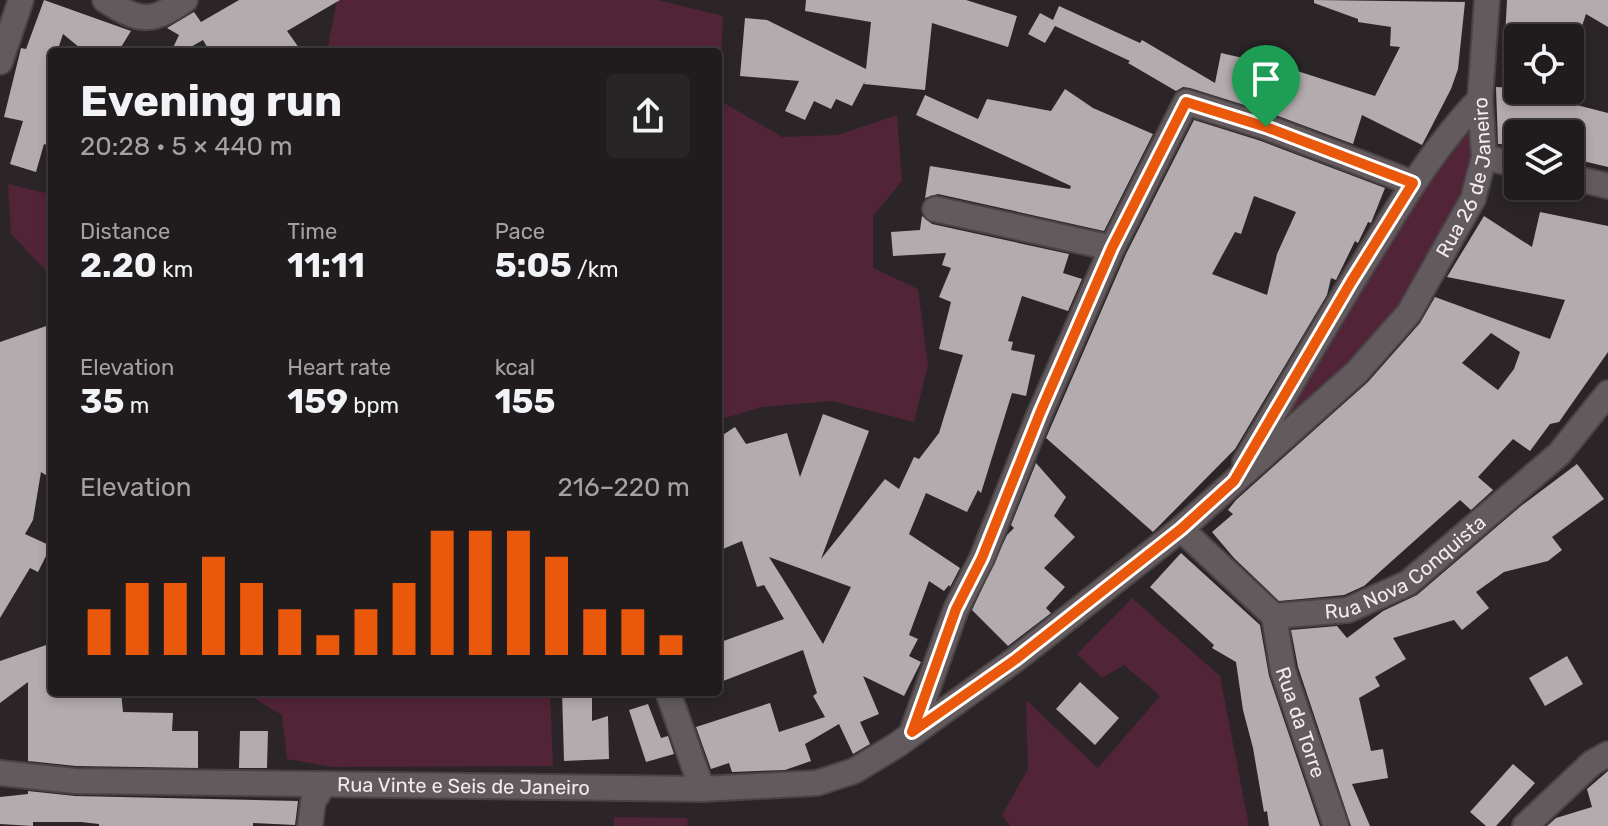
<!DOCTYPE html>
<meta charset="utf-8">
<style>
:root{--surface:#201c1d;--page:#282526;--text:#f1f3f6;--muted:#a2a1a4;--line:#3d3a3b;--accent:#ea580c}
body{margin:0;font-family:Rubik,sans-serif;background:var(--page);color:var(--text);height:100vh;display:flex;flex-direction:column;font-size:30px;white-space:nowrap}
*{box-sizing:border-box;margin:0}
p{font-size:26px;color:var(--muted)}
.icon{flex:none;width:44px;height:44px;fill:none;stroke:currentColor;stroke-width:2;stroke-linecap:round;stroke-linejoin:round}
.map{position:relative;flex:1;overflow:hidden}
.details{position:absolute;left:48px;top:48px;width:674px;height:648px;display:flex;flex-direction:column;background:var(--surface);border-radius:8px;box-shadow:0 4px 12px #0003,0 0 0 2px var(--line)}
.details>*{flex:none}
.controls{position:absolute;left:1504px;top:24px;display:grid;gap:16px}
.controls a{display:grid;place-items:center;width:80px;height:80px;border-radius:8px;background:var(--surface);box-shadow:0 4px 12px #0003,0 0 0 2px var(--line);font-size:40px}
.pin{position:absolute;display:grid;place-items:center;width:68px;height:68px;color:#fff;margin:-82px -34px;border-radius:50% 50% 50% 0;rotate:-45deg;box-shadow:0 0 8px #0007}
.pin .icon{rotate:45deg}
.round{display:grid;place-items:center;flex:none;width:84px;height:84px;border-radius:8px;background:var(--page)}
.summary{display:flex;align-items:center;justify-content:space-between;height:136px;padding:0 32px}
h1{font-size:44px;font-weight:700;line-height:60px}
.figures{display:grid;grid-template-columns:repeat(3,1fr);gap:12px;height:136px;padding:8px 32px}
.figures div{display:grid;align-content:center}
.figures b{font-size:34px;font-weight:700}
.figures small{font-size:22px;font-weight:400}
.figures p{font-size:22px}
.chart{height:224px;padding:16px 32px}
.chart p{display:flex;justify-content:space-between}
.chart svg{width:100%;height:144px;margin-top:8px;stroke:var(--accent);stroke-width:6}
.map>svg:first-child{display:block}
</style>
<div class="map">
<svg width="1608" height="826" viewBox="0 0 1608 826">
<rect width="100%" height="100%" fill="#2b2527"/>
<path fill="#522438" d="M337,0h321l65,16 -4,84 63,37 56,-2 59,-20 5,66 -29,35v52l45,21 10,76 -14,57 -82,-21 -70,6 -44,13v-368h-391z
M1473,119l-2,40 -21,63 -44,72 -34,49 -87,79c60,-102 118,-207 188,-303z
M8,184l37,9 7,-9v93l-41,-43z
M1132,598l88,78 29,150h-239l-8,-11 26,-46 -2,-69 72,68 62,-72 -36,-31 -22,13 -25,-24z
M252,692h298l3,74 -221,1 -45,-8 -5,-44 -30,-18z
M614,817l74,1 -1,8h-73z"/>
<path fill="#b3abae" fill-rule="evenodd" d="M44,0l87,31 -13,21h-33l-22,-18 -6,18h-5v95l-8,-3 -8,28 -26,-8 13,-43 -19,-4 17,-69 5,1z
M239,0h101l-53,31 15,21h-92l-7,-12 -21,12h-11l8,-17 -12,-7 27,-16 7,10z
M806,0h160l51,16 -9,31 -76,-24 -7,67 -61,-6 1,-3 -13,25 -16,-7 -5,10 -17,-8 -9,19 -20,-9 14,-30 -59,-5 5,-58 22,2 99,49 5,-47 -66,-11z
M1314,0l151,2 -7,67 -7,20 -29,56 -60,-30 -9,29 -83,-31 -80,-25 -7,-1 -7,4 -48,-28 2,-2 -75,-35 -10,17 -17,-9 12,-21 13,7 6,-14 81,37 2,-3 73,43 6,-30 35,8 1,-3 118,38 25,-49 -10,-1 1,-19 -33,-5v-3l-44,-16z
M1507,0h101v27l-22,-13 -8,24h-73z
M1496,87l65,3 -4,10 51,13v54l-38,-9v-24h-52v11l-20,-1z
M1065,89l28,19 60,26 -49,97 -166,-37 -13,4 5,-32 140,23 1,-3 -155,-71 9,-20 53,24 9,-20 64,12z
M1194,120l67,21 124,47 -14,35 -3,-1 -10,21 -3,-2 -19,39 -5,-2 -4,17 -92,154 -82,83 -107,-94 80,-184zM1254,196l42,16 -19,42 -10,41 -55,-21 23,-42 6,2z
M1540,212l68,14v126l-49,70 -9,2 -20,27 -17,-12 -35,38 15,13 -22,20 -11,-10 -96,86 -20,9 -65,6 -45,-43 -22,-26 21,-18 -5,-4 8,-10 132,-118 52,-59 15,-26 115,42 15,-39 -118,-23 37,-61 48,31zM1491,333l29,19 -6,17 -16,21 -36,-27z
M922,216l10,8 137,30 -6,19 19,6 -14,32 -46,-15 -14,45 5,1 -2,8 24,5 -9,41 -14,-3 -31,100 -3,-3 -11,22 -41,-19 -17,41 51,34 -10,19 -1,-2 -5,6 -15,-10 -20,54 9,4 -9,17 12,6 -17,34 -41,-20 16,38 -19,8 10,22 -17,10 -14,-30 -34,20 6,17 -26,9 -53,2 -3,-9 -18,6 -15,-42 74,-24 9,29 46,-15 -12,-21 4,-3 -14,-43 -85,33v-40l66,-24 -20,-34 -7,2 -15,-46 -24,10v-113l17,-11 11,17 41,-11 13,44 23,-63 46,17 -48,128 64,-80 14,10 15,-32 5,2 20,-26 24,-78 -24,-6 12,-47 -12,-5 12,-29 -9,-3 4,-12 -53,3 -2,-24 29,-2zM769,557l82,30 -28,57 -30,-49z
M52,324v155l-11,-7 -8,48 -8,14 26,12 -13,26 -8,-4 -30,50v-276z
M1036,463l30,34 -12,19 21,21 -31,31 21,19 -19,21 5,5 -43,33 -36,-36 35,-75 7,-7 -3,-3z
M1577,464l27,35 -52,38 10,13 -14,11 -44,11 -28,20 13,16 -27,22 -8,-10 -61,18 13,21 -31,18 5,9 -21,12 12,53 12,-2 5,29 -36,6 18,42h-19l-53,-159 -7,-37 46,-4 10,12 36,-27 34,-16 104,-89z
M1181,553l79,72 9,51 51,150h-51l-2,-15 -3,1 -11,-64 -10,-38 -7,-48 -24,-14 2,-3 -64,-58z
M52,643v49h69l2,20 50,1 -1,18h26v37l-122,-2 -48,-5v-79l-28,21v-42z
M1567,656l16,28 -38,22 -16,-28z
M1080,682l39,36 -24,27 -39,-36z
M562,692h30v29l16,-5 1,43 -45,2z
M648,704l13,34 7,-2 6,18 -28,8 -17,-52z
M240,731h28l-1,37h-28z
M1513,764l22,19 -39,43h-10l-16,-14z
M1608,771v55h-61l9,-8 36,-11 -5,-18z
M28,791l47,5 223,5 -3,24 -42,-2v3h-154v-2l-18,-2h-48v4l-33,-2v-27l28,-3z"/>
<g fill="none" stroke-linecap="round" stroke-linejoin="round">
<g stroke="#494345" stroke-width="28">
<g id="minor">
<path d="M105,0c34,22 46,24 80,0"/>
<path d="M0,62l21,-62"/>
<path d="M1484,157l34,8"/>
<path d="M1570,177l38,9"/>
<path d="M935,209l177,39"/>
<path d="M1245,462c45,-75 88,-151 135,-225 30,-49 60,-97 100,-138"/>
<path id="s1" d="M1181,529l93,87 74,-6 60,-27 151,-129 49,-61"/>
<path id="s2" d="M1274,616l9,55 53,155"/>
<path d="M668,692l34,97"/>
<path d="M912,732l44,-123 26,-51 58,-145 72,-165 74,-146 80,25 147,56"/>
<path id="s3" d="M0,773l75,8 627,8 115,-6 37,-12 43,-26 119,-86 165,-130 176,-157 52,-59 64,-114 11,-42 -4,-58 7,-99"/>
<path d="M310,826l3,-24 11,-18"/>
<path d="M1525,826l67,-63 16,-9"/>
</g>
</g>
<use href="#minor" stroke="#625a5d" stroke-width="24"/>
</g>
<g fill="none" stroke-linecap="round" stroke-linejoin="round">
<g stroke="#fff" stroke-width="16">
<path id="route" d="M1186,102l80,25 147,56 -62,99 -117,199 -53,48 -165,130 -104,73 44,-123 26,-51 58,-145 72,-165z"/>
</g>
<use href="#route" stroke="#ea580c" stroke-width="10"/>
</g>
<g text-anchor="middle" stroke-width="8" stroke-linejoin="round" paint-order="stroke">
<g font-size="20" fill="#f1ecee" stroke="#211b1e">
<text dy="7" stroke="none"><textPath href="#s3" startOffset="1728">Rua 26 de Janeiro</textPath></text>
<text dy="7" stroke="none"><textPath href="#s1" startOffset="272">Rua Nova Conquista</textPath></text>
<text dy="7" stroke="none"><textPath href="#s2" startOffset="110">Rua da Torre</textPath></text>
<text dy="7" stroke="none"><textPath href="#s3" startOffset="464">Rua Vinte e Seis de Janeiro</textPath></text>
</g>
</g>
</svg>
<div class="controls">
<a><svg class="icon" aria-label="locate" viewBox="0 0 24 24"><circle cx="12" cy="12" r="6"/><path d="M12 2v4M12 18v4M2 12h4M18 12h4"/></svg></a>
<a><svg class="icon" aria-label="layers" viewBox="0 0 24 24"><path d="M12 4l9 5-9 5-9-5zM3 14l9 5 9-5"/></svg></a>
</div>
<div class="pin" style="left:1266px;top:127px;background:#1e9e55"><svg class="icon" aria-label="arrive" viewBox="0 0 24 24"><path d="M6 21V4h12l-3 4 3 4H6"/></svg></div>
<section class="details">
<div class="summary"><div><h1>Evening run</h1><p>20:28 · 5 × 440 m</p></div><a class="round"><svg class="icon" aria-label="share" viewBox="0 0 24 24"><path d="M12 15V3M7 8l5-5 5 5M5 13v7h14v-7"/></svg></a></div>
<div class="figures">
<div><p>Distance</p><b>2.20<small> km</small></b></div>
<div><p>Time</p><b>11:11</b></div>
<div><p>Pace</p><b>5:05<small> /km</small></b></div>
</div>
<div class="figures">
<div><p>Elevation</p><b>35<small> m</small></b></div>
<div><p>Heart rate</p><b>159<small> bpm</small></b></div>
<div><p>kcal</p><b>155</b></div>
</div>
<div class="chart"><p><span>Elevation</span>216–220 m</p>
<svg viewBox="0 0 160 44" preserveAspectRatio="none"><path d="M5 44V30M15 44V22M25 44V22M35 44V14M45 44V22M55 44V30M65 44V38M75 44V30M85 44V22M95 44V6M105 44V6M115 44V6M125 44V14M135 44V30M145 44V30M155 44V38"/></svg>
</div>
</section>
</div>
